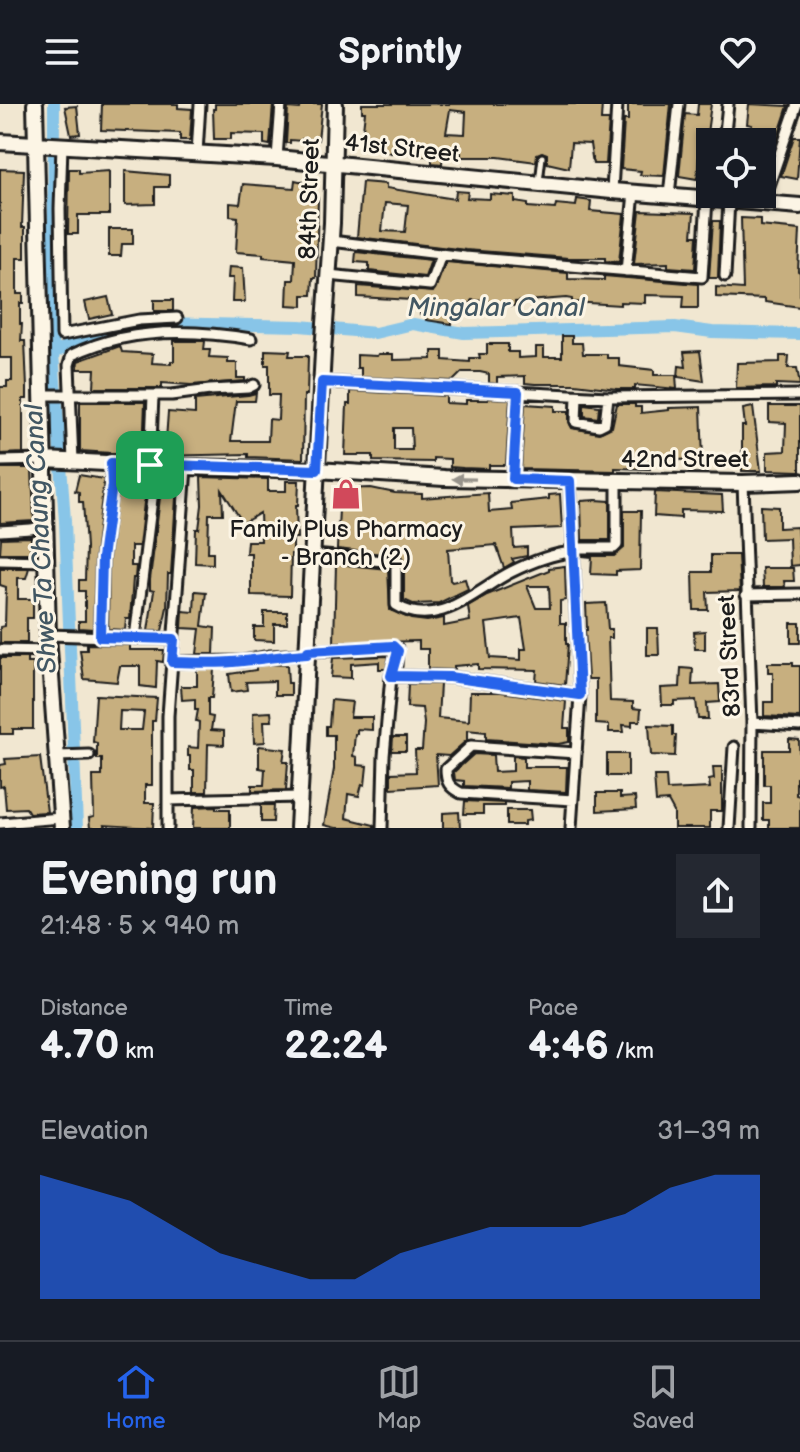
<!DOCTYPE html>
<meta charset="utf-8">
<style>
:root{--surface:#171b24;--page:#242831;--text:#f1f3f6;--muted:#9ea1a6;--line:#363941;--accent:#2563eb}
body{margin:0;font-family:"Balsamiq Sans",sans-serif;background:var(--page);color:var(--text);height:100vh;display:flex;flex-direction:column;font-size:30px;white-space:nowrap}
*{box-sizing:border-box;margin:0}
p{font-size:26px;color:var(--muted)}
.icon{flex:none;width:44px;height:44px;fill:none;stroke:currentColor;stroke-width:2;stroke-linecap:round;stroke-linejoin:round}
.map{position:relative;height:724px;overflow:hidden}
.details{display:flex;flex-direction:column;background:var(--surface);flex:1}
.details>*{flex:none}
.tools{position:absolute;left:696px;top:24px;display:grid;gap:16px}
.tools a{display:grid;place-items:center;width:80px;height:80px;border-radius:0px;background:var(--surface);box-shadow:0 2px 6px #0004;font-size:40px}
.pin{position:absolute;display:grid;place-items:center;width:68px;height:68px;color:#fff;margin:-34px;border-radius:16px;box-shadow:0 4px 12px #0006}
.round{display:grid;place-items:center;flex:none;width:84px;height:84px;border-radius:0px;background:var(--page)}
.headline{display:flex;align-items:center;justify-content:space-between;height:136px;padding:0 40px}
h1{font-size:44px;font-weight:700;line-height:60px}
.stats{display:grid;grid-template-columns:repeat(3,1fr);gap:12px;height:136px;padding:8px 40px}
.stats div{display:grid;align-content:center}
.stats b{font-size:40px;font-weight:700}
.stats small{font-size:22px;font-weight:400}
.stats p{font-size:22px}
.chart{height:224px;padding:16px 40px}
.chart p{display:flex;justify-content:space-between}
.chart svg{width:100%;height:144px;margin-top:8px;fill:var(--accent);opacity:.7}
header{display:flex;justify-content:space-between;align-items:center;height:104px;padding:0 40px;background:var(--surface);font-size:36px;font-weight:700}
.dock{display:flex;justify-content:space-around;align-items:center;height:112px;border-top:2px solid var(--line);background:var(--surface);font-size:22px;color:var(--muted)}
.dock a{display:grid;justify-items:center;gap:4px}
.dock .on{color:var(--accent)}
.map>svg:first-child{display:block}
</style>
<header><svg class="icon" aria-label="menu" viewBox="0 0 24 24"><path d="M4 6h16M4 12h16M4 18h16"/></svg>Sprintly<svg class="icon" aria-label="heart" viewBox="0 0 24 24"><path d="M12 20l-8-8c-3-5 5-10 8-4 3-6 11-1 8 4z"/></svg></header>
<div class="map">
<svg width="800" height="724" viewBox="0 0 800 724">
<rect width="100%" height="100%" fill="#f1e7d1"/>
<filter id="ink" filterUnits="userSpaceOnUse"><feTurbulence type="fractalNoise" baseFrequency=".0125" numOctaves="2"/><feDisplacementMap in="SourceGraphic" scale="16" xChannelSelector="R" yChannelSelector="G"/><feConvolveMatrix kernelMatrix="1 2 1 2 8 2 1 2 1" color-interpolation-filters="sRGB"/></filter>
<g filter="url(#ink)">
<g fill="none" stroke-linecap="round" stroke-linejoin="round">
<path stroke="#88c5e8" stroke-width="12" d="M54,0l-1,249 12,168 12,307
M53,249l44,-20 64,-10 139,3 75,7 38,-9 51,9 211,-6 37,5 88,2"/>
</g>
<path fill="#c7af7f" stroke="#1c1c1c" stroke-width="2" fill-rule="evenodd" d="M102,0h76v4l14,1 -2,31h-10v-7l-79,-3z
M215,0h58l-3,41 -6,-1v-10l-33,-1v6h-17l-1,-30h2z
M301,0h21l-4,36 -16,-1v2l-12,-1v3h-4l2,-35 12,1z
M362,0h240l-1,16h8l-3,44h-13l-3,-20 -19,-1 -2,25 -22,-5v-9l-5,-2 -5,2 -1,8 -38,-5h-37v-4l-18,-1 -1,12 -10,-1v-6l-41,-7v3l-11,-3 1,-4 -17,-2 2,-14 -3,-1 2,-17h-3zM450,6l16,2 -1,22 -19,-1z
M628,0h43l-7,72 -24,-1 1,-4 -20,-2 3,-49h4z
M698,0h13l-7,51h-5l-2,24 -18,-3 6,-62 12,1z
M749,0l39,2 -16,49 -6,-1 2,-12h-19l3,-17 -5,-1z
M77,2l3,28 -9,1 -6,-28z
M794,33h6l-3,42 -16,-3z
M0,65l24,1 -2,57h3v31h-8v36h6v9h-3v21h2l-1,17h4l2,47v11h-4v54l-23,1v-67h7v-6h5v-23h-12z
M69,65h10v4l30,-2v44h-31v19h-10z
M125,67l44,4v12h-14v17l-30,1z
M295,76l21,5 -1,13h3l-2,80h-3l-1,17h-9v11l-16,-1 1,-25h6l1,-20 -32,-3v-3l-27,-2 2,-35 -8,-1v-13l10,1 3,-20 51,4z
M362,78l24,2v4l69,11 1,-8 12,1 -1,6 23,1v-5l25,2v6l13,2v3l27,2 1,-5 20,2 1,-7 14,2 -1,10 34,3 -5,48 -14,-1v-3h-36l-103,-8 -109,-13zM385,99l23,2 -3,27 -23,-1z
M640,107l54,2 -2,23h5l-2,33 -27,-2v-4l-34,1z
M741,114l19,1v7l40,4 -2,41 2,1v35l-35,-5v-3l-49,-2v-10l27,2z
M713,117h7l-2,57h-9z
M109,125h24v15h-11l-1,12h-12z
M356,148l75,8 -6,17 -56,-6v-8l-14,-1z
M446,158l122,11v6l36,1v-4l94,8v24h-15l1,-12 -39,-1v8l-25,-1v3l-48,-3v-3l-6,-1 -51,4v4l-12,-1 -4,-3 -27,-2v3h-6v4l-13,2 -1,15 -26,-4 1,-5h-7v-5l-9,-1 1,-9 -54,-3v-11l75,6z
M229,163l14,1 2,34h-13l1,-24h-5z
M108,193l4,17 -23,5 -4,-17z
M154,196h19v11h-19z
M562,232h10v7h10l1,11h24v4h12v8l35,4v5h22l1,14 -42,-4v4h-18l-42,-5h-40l-10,-1v-7l-28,1v7l-8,-1v-9l-9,-2h-18l-9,9 -92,-4v-9h-4v-13l20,1 1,-2h15v6l39,-1v-8h11v9l27,2v-4h10l-1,-4h8v-10h21v8h10v6l18,-1v-10h8v10h18z
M174,237h31l-1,9h6l-1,7 19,1v5h9v15h8v3l-54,4 -29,-2v5h-68l1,-19h-18l1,-8 42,-15 2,6 31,2 -1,9 19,1v-3h3z
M265,246l25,1 -1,5h19l-1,39h-3l-1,64 -55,-2v-3l-90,2 1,-16h7l2,-28 27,2v-14l53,-5 8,-2 -1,8h-19l-5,40h37l1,-22 9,1 1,-25h-10v-30h-4z
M700,247l4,30 -26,-4 1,-11 7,1 -2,-15z
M780,252h9l-1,12h9l3,17 -24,-1v3l-40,1 1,-25 43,-1z
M350,287l96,5v7l20,1v-4h22v-2l22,1 -4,66h-17v4l-26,-1 -13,-1v-8l-17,-1v4l-60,-1v-6h-28l2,-51h3zM394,324h17l1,22h-18z
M80,298h65l-2,53 -63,-4z
M525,300l30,2v5h14v11l3,6 27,5 13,-6 5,-23h18v3h6v6l28,-3v-2l32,-1 2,52 -27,1v4h-26v5l-35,-1v3l-94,-2z
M584,300l15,2 -1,12 -14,-2z
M769,302h31v65l-33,-1v-18l18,-1 1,-28 -17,-1z
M753,303l8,64h-19v-45h3l-2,-17z
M0,364h32l2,53 -34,2z
M79,371l25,4 -9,78 -2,72 -14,-1v-7h6v-30h-6v-11h6l1,-33 -3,-45h-4v-10l-4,-1z
M135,371l12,2 -8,69h-8v20h5l-1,12h-2l-3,41h-4l-1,11 -17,-1 1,-70 10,-82 15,2z
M201,373l67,2v12h18v-10h13l-1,24h-2l1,33h-4v16h-2l-1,42 -39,-1v-42h-5l1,-12h14l-1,-28 -17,10 -21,-33 1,24h-14l-1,38h5v12l-18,-1 1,-34h3l3,-24z
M162,377l15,2 -6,91h-3l-1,33 -5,24h-14l6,-40 -4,-1v-10z
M371,384l24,5 27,1v4l66,-5 1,19 23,-2 -1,-7 38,-4v-4l11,-1 2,34 -49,2 1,18 13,-1v9l-15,3 2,3 -10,6 -8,-23 -48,4 2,31 2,2 13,-3 3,10 -29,14 -26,1 -9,-4v-38l-3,-6 -64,-7 3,-60z
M655,388l67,3 1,16 -42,-1v8l-27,-2z
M596,396l14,1v39h-28l-1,-39z
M761,402l18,1v21l18,-1 3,38 -10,1 -1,-28 -27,1z
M624,407h17l-1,59 -24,1v4l-25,-1 1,-17 -10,-1h32l10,-8z
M31,433l-1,16h-30l1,-15z
M711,451h27l2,36 -33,1 1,18h-14l-1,-38h18z
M336,460l52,5 2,41 21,9 16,2 17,-3v8l26,-5 -2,-15 19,-11 62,-25v-2l16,-2 1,34 -6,1v22h6v21h2l-3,41 -29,-4 1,-11 -59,-1v-5l-24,2v4l-26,-1v-20h-9v-8l-85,2zM527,482h22l1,22h-14zM521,514l5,31h-5v11l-31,-2 -4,-35z
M0,464h29l-3,10h-8v21h15v19h-6v25h-27v-16l5,-1 1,-39 -6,-2z
M762,464h31l1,13h-10l1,6h-22z
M195,487l11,1 -4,34 13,2 -1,26h-17l3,-25 -18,-1 1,-17 11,1z
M606,499l2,26h4v9h-4l2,63 23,1v6l8,1 -1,12h-8v5l-9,-1 1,7h-15v-7l-13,-1v-45h-8l-3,-49h2l-1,-26z
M264,508h23v12h-13v17l-20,-1v-13h10z
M791,519h9v20h-9z
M647,524h11l1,27h-12z
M705,527v18h-10l-1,-17z
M87,540l43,1v5h34l-1,12 -6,-1 -1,27 -16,-2v-20h-20l-3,16 -33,-3 -4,-29h7z
M389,552l-3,13h-7v-7l-28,2v14l-20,-1 2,-19z
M0,554h27v5h6v66h-20v5h-13z
M768,559h25v3h7v52l-36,-2v-14h9v-30h-5z
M267,560l20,1 1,18h3v12h-16v-14l-29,1 1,8 -16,2 -2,-18 27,-4v-4z
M681,564l12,1 -1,16 27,-1 1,18 -13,1 1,16h-10l-2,-19 -22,1v4h-12l-1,-17 19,-1z
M197,565h17l-2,29h-4v18l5,1 -2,13 13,1v14l-16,-1 -1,48h-13v-22h-4v-14h-2v-9l10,1 1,-26 -3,-1 2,-11h-3v-11l-13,1 -1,-14h16z
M408,580h32l-2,34 31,3 1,-29h31l65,9 -2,27h5v14l-11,2 -72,-5v-7l-19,-2v10l-18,16 -13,-1 2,30 -47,3v-15l25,-1 -1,-22h7l2,-27 -2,-15 -15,-1z
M96,591l61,3 -2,23h-3v64h-7v18h9l-1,25 -49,-3 1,3h-15l-1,-10 5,-1 -1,-41h9v-17h-5v-16l-4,-1zM120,607l24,1 -2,18h-23z
M331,596l21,2 -2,15h22v13l-15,-1v5h-2l-2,22 4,1v8l10,1 -2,19 -3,-1 -3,12 -11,-2 -2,24 28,7v3h-38l-12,-3 10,-56v-34h-8v-9h3z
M271,608l1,9h-8l1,21 -11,1 -1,-30z
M649,621l24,1v9h3l-1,21 -24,-1z
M393,633h13v14h-14z
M789,635l10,1 1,38h-4v17l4,1v32h-31v-8h-6v-17h7v-18h-6v-35h25z
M259,642l26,3 -2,13h5l-2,28 -34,1v-6h12l1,-16 -6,-1z
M474,650l19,1 1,17 19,-1v-15l11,1v10h43l-1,25 -39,-2v-9l-19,1v6l-44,-2v-5l-9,-1 -1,-8z
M607,650h21v22h-21z
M40,653l7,55 -18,1 -3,-5 -20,1 -2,-23 -4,1v-22l6,-1 -1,-5z
M713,663h9v44h-12v17h-36v-16l-6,-11 -12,1 -2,-26h12l1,14 43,-2 -1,-8 5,-1z
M597,689h23v5l15,-1 1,12 -39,2z
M465,697l39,2v3h-21v8h-19z
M261,701h13l-1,17h-12z
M216,702v3h14v19h-37l1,-21z
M507,706h23l1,10 -6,1v4h-18z
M459,708l1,16h-17v-15z"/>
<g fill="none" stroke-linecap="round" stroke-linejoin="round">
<g stroke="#1c1c1c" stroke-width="11">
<path id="lane" d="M539,78l3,-25"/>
</g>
<g stroke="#1c1c1c" stroke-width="15">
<path id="street" d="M724,38l4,-38
M62,41l-2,64 2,126 77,-15 38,-2
M197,49l3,-49
M277,54l4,-54
M612,87l5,-87
M669,91l10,-91
M763,99l34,-99
M331,137l134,16 237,20 5,-78
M626,167l8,-78
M328,171l102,10 11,-30
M725,172l4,-76
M322,278l286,15 192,-2
M43,291h129l38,-5 38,-2 6,-3
M577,292l-1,26 23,4 6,-3 3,-26
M0,357l45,-1
M73,357l-4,-96 3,-10c54,-27 121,-26 179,-16
M150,361l3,-69
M513,375l5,-87
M570,377l10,214 -9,133
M743,379l9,240 -1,105
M0,427l31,-2 16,-4
M571,444h43l3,-3v-64
M313,451l83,7v43c41,26 81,-16 115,-33 18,-9 40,-18 61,-20
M0,456l48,1
M746,491l54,-1
M48,531l126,4
M100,533l2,-79 10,-73 -1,-22
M135,534l21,-172
M0,546l50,1
M308,547l89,-3 -1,18 -5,10 -7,80 -2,72
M172,558l71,-1 26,-5 38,-2
M391,572l58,1 131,18
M752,619l48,3
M58,652l31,-1
M168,696l132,-3
M573,696l-112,-7c-12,-6 -15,-11 -15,-24l25,-23 105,7
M0,719l61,-5
M168,724v-112l18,-249
M729,724l5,-81"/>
</g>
<g stroke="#1c1c1c" stroke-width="20">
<path id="secondary" d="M35,0l13,531 14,193
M0,38l277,16 335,33 188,15
M45,356l141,7 131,3 127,8 299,5 57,-2"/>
</g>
<g stroke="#1c1c1c" stroke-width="20">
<path id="primary" d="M298,724l25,-476 9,-129 3,-119"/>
</g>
<use href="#lane" stroke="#fcf5e5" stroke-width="5"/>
<use href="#street" stroke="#fcf5e5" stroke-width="9"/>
<use href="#secondary" stroke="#fcf5e5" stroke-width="14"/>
<use href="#primary" stroke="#fcf5e5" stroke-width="14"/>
</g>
<defs><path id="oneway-solid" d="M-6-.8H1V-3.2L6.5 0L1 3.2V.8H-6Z" transform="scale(2)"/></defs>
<use fill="#97938b" href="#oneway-solid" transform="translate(464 375) rotate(-179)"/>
</g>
<g fill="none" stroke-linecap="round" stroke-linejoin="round" filter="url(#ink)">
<g stroke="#fff" stroke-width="16">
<path id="route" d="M322,278l196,10 -5,87 57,2 10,214 -131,-18 -58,-1 7,-25 -5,-5 -85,5 -1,3c-22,1 -42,5 -64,7 -23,3 -47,2 -71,1l2,-23 -74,-2 2,-79 10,-73 -1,-22 206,7z"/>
</g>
<use href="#route" stroke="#2563eb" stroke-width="10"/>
</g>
<defs>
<g id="shop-bare" transform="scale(2.4)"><path d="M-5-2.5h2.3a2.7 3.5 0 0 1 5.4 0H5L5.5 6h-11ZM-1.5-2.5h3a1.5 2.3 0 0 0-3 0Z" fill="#d1495b" stroke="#fcf5e5" stroke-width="2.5" paint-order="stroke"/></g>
</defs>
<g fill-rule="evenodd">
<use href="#shop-bare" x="346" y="390"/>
</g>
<g text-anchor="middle" stroke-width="6" stroke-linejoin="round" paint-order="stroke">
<g font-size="24" fill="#1c1c1c" stroke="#fcf5e5">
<text transform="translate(402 44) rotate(6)" y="8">41st Street</text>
<text transform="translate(309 95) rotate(-88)" y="8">84th Street</text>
<text x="685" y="363">42nd Street</text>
<text transform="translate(729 552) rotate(-93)" y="8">83rd Street</text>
</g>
<g font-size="24" fill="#1c1c1c" stroke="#fcf5e5">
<text x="346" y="433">Family Plus Pharmacy<tspan x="346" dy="28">- Branch (2)</tspan></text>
</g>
<g font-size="26" font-style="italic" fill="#425763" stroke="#fcf5e5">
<text x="496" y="212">Mingalar Canal</text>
<text transform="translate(40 435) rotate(-93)" y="9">Shwe Ta Chaung Canal</text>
</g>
</g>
</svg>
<div class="tools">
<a><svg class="icon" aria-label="locate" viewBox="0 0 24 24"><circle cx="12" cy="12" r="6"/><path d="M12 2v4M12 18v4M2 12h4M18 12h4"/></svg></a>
</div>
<div class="pin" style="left:150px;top:361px;background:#1e9e55"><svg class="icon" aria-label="arrive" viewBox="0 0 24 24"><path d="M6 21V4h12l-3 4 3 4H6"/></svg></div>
</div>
<section class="details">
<div class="headline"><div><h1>Evening run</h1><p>21:48 · 5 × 940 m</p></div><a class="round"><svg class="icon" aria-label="share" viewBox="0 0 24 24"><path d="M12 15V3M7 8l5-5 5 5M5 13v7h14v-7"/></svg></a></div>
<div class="stats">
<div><p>Distance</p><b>4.70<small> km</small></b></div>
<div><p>Time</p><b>22:24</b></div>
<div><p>Pace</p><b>4:46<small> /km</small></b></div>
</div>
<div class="chart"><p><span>Elevation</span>31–39 m</p>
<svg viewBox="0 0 160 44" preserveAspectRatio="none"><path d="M0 44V6L10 10L20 14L30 22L40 30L50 34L60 38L70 38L80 30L90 26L100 22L110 22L120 22L130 18L140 10L150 6L160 6V44z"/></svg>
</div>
</section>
<nav class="dock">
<a class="on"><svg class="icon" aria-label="home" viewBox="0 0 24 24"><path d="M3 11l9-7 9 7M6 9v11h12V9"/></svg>Home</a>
<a><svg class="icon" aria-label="map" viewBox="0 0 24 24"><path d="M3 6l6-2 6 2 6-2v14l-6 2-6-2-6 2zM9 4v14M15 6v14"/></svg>Map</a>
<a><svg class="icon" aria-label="saved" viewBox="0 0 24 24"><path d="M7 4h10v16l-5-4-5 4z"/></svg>Saved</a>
</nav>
